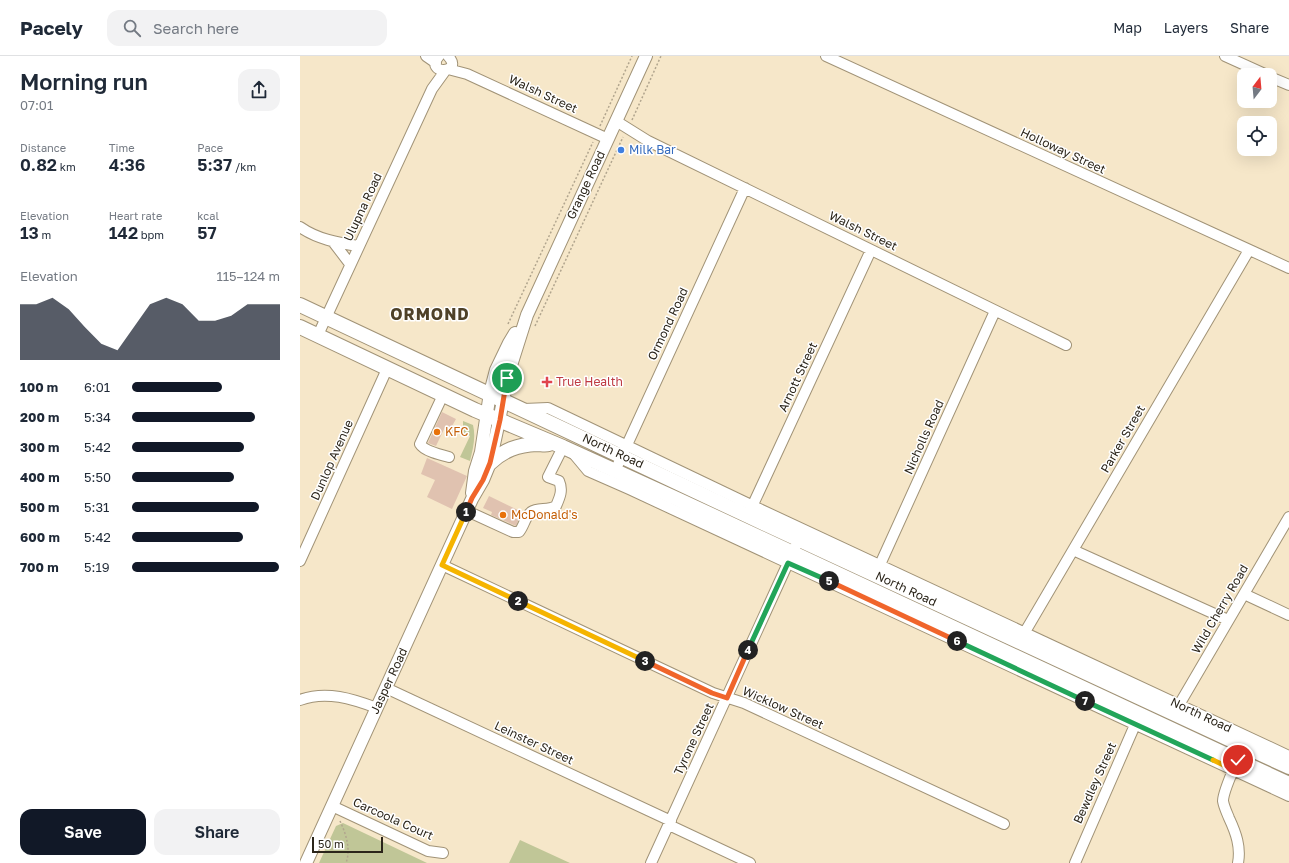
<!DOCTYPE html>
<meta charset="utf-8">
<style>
:root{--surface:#fff;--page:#f2f2f3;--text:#1f2937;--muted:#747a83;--line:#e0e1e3;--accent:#111827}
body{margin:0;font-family:"Golos Text",sans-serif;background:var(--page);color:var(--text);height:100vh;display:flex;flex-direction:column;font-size:15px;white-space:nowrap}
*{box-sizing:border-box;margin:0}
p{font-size:13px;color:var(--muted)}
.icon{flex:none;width:22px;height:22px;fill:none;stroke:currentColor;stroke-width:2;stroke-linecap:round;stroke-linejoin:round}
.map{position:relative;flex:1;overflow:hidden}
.drawer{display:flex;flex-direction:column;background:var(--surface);width:300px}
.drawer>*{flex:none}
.needle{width:26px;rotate:16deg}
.controls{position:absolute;left:937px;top:12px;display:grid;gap:8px}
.controls a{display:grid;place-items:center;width:40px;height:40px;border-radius:8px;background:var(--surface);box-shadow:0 4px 16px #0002;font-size:20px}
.scale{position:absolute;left:12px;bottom:10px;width:71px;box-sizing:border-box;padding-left:4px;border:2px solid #2b251a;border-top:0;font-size:11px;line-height:14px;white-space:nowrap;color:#2b251a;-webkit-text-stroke:3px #fff;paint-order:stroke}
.pin{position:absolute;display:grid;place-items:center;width:34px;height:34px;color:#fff;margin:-17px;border:2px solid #fff;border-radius:50%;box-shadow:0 1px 4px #0007}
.km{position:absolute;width:20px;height:20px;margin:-10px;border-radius:50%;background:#222;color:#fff;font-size:11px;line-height:20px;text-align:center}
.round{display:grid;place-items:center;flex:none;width:42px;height:42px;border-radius:12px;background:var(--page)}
.head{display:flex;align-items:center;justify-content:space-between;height:68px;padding:0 20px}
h1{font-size:22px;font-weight:600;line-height:30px}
.stats{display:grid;grid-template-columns:repeat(3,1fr);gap:6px;height:68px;padding:4px 20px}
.stats div{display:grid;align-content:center}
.stats b{font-size:17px;font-weight:600}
.stats small{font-size:11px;font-weight:400}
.stats p{font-size:11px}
.chart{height:112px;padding:8px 20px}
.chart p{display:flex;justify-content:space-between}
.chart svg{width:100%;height:72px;margin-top:4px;fill:var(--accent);opacity:.7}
.cta{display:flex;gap:8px;margin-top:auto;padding:8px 20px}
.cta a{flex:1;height:46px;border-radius:12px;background:var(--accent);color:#fff;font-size:16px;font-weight:600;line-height:46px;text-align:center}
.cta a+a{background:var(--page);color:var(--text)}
ul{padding:0 20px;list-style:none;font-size:13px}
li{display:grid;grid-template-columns:64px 48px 1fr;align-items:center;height:30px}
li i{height:10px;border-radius:5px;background:var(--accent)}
header{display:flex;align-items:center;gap:24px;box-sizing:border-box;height:56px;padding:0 20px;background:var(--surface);border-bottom:1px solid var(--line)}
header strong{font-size:19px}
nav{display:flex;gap:22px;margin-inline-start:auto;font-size:14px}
.search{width:280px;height:36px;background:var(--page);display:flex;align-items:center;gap:10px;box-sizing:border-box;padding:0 14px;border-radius:12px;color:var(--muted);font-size:15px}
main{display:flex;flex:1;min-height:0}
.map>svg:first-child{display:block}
</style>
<header>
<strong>Pacely</strong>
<div class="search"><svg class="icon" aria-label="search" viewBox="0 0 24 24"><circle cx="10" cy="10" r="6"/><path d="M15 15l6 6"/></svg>Search here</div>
<nav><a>Map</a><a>Layers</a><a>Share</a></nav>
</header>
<main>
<section class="drawer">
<div class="head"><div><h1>Morning run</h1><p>07:01</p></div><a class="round"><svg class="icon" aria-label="share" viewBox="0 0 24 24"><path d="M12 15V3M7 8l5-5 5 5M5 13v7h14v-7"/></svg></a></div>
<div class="stats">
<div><p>Distance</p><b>0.82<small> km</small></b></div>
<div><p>Time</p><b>4:36</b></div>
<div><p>Pace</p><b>5:37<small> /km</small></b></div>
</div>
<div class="stats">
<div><p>Elevation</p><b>13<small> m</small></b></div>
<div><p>Heart rate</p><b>142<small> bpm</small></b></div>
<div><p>kcal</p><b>57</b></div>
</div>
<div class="chart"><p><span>Elevation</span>115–124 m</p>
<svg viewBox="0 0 160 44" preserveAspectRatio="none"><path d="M0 44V10L10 10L20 6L30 13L40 24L50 34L60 38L70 24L80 10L90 6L100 10L110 20L120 20L130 17L140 10L150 10L160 10V44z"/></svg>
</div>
<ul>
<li><b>100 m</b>6:01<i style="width:61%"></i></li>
<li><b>200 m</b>5:34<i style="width:83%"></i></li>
<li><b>300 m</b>5:42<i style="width:76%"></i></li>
<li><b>400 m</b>5:50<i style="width:69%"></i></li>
<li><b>500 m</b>5:31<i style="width:86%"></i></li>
<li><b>600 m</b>5:42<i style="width:75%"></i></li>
<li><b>700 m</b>5:19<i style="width:99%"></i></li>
</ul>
<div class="cta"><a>Save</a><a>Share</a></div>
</section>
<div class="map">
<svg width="989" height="807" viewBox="0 0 989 807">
<rect width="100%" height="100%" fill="#f6e7c9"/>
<path fill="#c0c697" d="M163,365l10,4c3,12 0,24 -3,36l-10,-4 10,-21 -7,-4z
M43,767l84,40h-108l17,-37z
M220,784l50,23h-61z"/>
<path fill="#e0c2b0" d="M142,356l14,7 -5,9 -5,-3 -10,21 -8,-3z
M127,402l40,18 -15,33 -25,-12 8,-17 -14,-6z
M189,440l33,16 -6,14 -25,-11 1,-3 -9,-4z"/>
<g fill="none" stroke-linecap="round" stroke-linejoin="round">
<g stroke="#a19377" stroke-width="12">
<path id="minor" d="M126,0l10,7
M139,0c-16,19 26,18 9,0
M526,0l463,212
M925,0l42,19
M148,13l19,5 141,65
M970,21l19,8
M316,65l32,20 418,204
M0,171c17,12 38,16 58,19
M34,187l16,21
M18,279l114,-246 13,-18
M143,339l-23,49c4,7 21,11 29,13
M224,353l24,-1 205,98 536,250
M273,397l15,18 41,18 660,307
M315,415l130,-283
M167,455l46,21h6c5,-6 6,-15 12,-20 7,-5 17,-1 25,-6 4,-9 7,-16 3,-25l-11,-4 15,-30
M450,455l121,-261
M773,494l155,70
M0,505l87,-192
M142,509l271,128 31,10 260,121
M578,513l117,-258
M944,538l45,21
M722,581l227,-387
M86,632l285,133
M0,644c26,-10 53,-1 77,8
M876,654l113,-193
M32,750l96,45 15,2
M369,769l81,38
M351,807l148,-324
M775,807l63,-145
M938,807c3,-16 -2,-30 -9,-45 -2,-5 -5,-11 -6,-17 0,-11 16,-44 21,-55"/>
</g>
<g stroke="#a19377" stroke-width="14">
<path id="major" d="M172,437l3,-22 6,-19 9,-59 6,-23 13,-27 6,-10
M6,807l166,-364 11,-19 7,-17 9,-42 9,-46 19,-60 119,-259"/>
</g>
<g stroke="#a19377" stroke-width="16">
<path id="highway" d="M0,249l448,211 541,251
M0,271l175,83 88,37 112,51 614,286
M190,407c14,-13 27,-18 47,-19 4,0 8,1 12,0"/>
</g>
<path stroke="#b1a58e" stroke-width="1.5" stroke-dasharray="2 2" stroke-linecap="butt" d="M332,64l29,-64
M300,70l32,-70
M208,268l85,-182
M235,270l88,-189
M40,765c6,13 11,28 6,42"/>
<use href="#minor" stroke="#fff" stroke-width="10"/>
<use href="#major" stroke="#fff" stroke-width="12"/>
<use href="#highway" stroke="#fff" stroke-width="14"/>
</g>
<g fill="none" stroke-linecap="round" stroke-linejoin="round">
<g stroke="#fff" stroke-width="8">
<path id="split-1" d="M166,456l6,-14 11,-18 7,-17 10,-43 7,-42"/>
</g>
<g stroke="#fff" stroke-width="8">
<path id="split-2" d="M166,456l-24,53 76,36"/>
</g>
<g stroke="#fff" stroke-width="8">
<path id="split-3" d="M218,545l127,60"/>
</g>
<g stroke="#fff" stroke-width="8">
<path id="split-4" d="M345,605l67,32 15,5 21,-48"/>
</g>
<g stroke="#fff" stroke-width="8">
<path id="split-5" d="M448,594l40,-87 41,18"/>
</g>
<g stroke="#fff" stroke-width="8">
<path id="split-6" d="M529,525l128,60"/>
</g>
<g stroke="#fff" stroke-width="8">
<path id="split-7" d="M657,585l128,60"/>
</g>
<g stroke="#fff" stroke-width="8">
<path id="split-8" d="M785,645l128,59"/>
</g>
<g stroke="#fff" stroke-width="8">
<path id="split-9" d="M913,704l21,10 4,-10"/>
</g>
<use href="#split-1" stroke="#f0652b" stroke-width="5"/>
<use href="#split-2" stroke="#f5b400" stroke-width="5"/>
<use href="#split-3" stroke="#f5b400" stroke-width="5"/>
<use href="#split-4" stroke="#f0652b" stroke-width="5"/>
<use href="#split-5" stroke="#22a559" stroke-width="5"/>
<use href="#split-6" stroke="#f0652b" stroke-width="5"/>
<use href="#split-7" stroke="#22a559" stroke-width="5"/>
<use href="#split-8" stroke="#22a559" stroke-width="5"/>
<use href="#split-9" stroke="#f5b400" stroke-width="5"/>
</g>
<circle fill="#3f7fe0" stroke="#fff" stroke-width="1.5" cx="321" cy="94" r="4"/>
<path fill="#e0444e" stroke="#fff" stroke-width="1.5" d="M245 320h4v4h4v4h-4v4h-4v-4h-4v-4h4z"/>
<g fill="#e8710a" stroke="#fff" stroke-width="1.5">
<circle cx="137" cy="376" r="4"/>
<circle cx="203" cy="459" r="4"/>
</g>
<g text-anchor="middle" stroke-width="3" stroke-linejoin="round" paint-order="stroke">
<g font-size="12" fill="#2b251a" stroke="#fff">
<text transform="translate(243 38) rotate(25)" y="4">Walsh Street</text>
<text transform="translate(763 95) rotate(25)" y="4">Holloway Street</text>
<text transform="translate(286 129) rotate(-65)" y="4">Grange Road</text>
<text transform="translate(63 151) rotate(-65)" y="4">Ulupna Road</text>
<text transform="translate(563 175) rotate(26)" y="4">Walsh Street</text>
<text transform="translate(368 268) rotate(-65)" y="4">Ormond Road</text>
<text transform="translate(498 321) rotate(-65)" y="4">Arnott Street</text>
<text transform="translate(624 381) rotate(-66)" y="4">Nicholls Road</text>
<text transform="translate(823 383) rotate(-60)" y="4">Parker Street</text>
<text transform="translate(313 395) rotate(25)" y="4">North Road</text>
<text transform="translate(32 404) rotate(-66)" y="4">Dunlop Avenue</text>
<text transform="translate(606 533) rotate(25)" y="4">North Road</text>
<text transform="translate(920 553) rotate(-60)" y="4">Wild Cherry Road</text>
<text transform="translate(89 625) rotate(-65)" y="4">Jasper Road</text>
<text transform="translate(483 652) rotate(24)" y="4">Wicklow Street</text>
<text transform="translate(901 659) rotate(25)" y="4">North Road</text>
<text transform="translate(394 683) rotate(-65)" y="4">Tyrone Street</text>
<text transform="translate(234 687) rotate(25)" y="4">Leinster Street</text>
<text transform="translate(795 727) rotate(-66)" y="4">Bewdley Street</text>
<text transform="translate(93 763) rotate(24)" y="4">Carcoola Court</text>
</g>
<g font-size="12" fill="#366cbe" stroke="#fff" text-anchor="start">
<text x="329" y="98">Milk Bar</text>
</g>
<g font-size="12" fill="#be3a42" stroke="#fff" text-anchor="start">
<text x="256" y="330">True Health</text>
</g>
<g font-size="12" fill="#c56008" stroke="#fff" text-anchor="start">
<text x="145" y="380">KFC</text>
<text x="211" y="463">McDonald's</text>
</g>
<g font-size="16" font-weight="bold" letter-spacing="1" fill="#4e4128" stroke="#fff">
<text x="130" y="264">ORMOND</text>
</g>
</g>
</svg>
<div class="controls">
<a><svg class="needle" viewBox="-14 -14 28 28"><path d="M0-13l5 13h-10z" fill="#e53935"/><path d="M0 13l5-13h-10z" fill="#747a83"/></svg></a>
<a><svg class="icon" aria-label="locate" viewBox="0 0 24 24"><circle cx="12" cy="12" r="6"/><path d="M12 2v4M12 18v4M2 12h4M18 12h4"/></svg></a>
</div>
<div class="scale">50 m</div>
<div class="pin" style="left:207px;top:322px;background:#1e9e55"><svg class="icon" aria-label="arrive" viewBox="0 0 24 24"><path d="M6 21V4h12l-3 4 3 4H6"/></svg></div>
<div class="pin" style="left:938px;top:704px;background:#d93025"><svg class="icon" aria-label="check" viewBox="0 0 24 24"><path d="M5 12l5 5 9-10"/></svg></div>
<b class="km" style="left:166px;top:456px">1</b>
<b class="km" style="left:218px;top:545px">2</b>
<b class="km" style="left:345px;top:605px">3</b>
<b class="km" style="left:448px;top:594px">4</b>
<b class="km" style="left:529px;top:525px">5</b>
<b class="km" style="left:657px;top:585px">6</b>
<b class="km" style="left:785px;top:645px">7</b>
</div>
</main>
